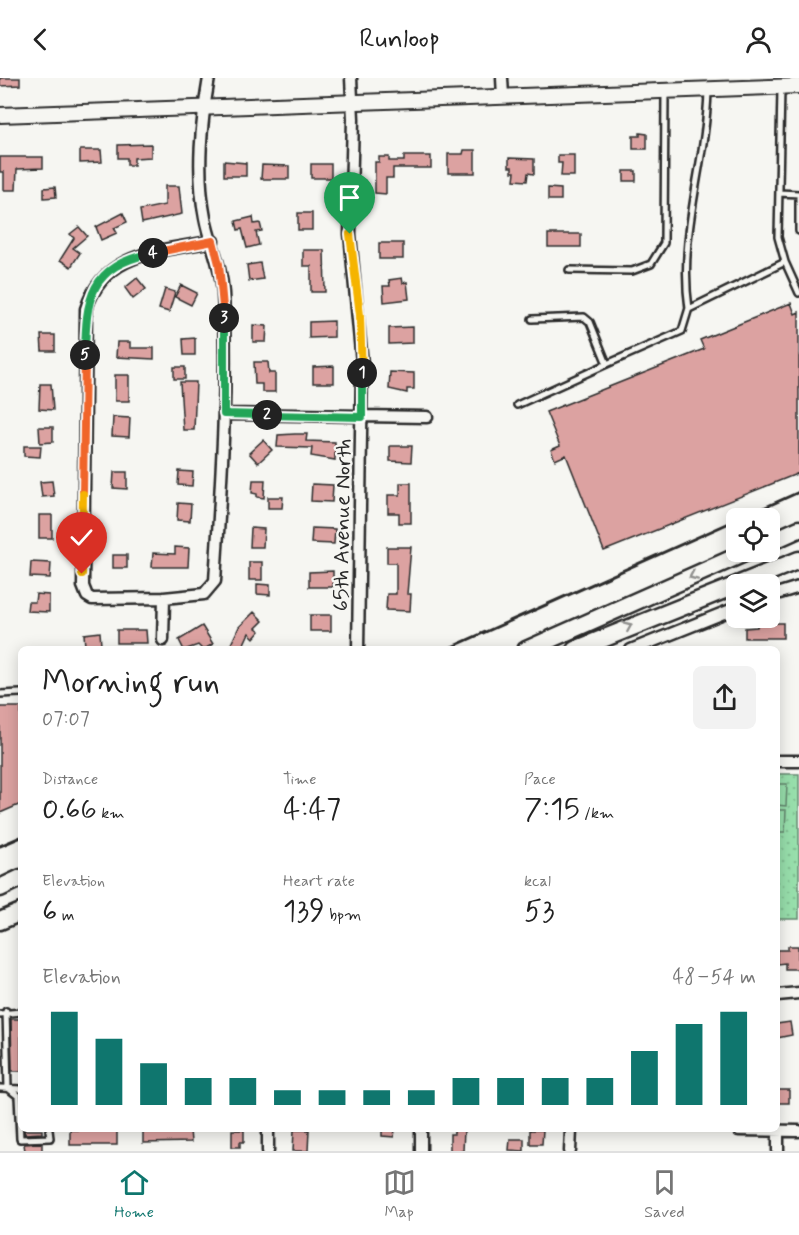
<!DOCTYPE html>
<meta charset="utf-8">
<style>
:root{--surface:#fff;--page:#f2f2f2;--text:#222;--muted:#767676;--line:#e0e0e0;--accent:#0f766e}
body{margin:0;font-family:Mynerve,sans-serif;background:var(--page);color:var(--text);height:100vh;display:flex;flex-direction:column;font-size:22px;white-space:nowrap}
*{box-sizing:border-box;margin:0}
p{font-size:20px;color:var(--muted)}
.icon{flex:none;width:33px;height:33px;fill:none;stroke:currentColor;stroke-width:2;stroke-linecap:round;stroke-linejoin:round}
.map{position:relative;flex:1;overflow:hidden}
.sheet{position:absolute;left:18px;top:568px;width:762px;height:486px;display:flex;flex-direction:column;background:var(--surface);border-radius:9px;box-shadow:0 3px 15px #0003}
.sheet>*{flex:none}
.buttons{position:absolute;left:726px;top:430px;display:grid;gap:12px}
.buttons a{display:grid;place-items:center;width:54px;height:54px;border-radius:9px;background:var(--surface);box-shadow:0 3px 15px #0003;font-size:30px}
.pin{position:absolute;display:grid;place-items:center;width:51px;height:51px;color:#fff;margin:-62px -26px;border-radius:50% 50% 50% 0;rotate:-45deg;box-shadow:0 0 6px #0007}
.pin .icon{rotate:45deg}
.km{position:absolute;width:30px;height:30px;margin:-15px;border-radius:50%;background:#222;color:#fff;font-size:16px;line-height:30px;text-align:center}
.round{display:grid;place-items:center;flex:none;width:63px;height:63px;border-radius:9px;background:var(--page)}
.headline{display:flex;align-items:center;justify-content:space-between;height:102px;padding:0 24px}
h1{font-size:33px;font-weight:600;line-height:45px}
.stats{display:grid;grid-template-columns:repeat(3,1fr);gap:9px;height:102px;padding:6px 24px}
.stats div{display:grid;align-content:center}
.stats b{font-size:30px;font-weight:600}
.stats small{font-size:16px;font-weight:400}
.stats p{font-size:16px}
.chart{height:168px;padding:12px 24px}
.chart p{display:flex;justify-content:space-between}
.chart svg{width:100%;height:108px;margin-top:6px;stroke:var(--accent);stroke-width:6}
header{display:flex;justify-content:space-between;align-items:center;height:78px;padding:0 24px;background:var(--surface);font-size:27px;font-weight:600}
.dock{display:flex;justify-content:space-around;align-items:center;height:84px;border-top:2px solid var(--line);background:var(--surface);font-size:16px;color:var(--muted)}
.dock a{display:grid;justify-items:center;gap:3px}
.dock .on{color:var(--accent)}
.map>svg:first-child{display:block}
</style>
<header><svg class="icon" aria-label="back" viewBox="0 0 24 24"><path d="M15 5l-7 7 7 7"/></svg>Runloop<svg class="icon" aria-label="person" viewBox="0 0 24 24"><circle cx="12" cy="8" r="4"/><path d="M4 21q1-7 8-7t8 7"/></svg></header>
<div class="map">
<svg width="799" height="1073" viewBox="0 0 799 1073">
<defs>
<pattern id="grass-dots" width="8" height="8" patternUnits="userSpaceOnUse" patternTransform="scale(1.5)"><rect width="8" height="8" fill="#98dfac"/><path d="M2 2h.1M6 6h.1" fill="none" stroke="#83c094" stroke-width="1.8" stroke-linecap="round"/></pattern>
</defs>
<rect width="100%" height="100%" fill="#f6f6f2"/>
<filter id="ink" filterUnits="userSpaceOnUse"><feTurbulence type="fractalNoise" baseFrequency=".0167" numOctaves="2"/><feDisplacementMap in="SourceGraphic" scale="12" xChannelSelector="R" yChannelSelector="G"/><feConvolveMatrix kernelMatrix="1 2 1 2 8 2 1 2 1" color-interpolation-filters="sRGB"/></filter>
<g filter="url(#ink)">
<path fill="url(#grass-dots)" stroke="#62856c" stroke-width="1.5" d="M777,696h22v145h-22z"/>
<path fill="#98dfac" stroke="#62856c" stroke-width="1.5" d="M777,706h10l-1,22 -9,-1z
M777,732h9l-1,22h-8z"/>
<path fill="#dca2a1" stroke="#2b2b2b" stroke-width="1.5" d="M0,0h20v7l-20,1z
M640,55l7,1v15h-14v-13h7z
M151,66v13l-17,1v7h-7v-7h-9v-13z
M80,72h21l1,12 -22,1z
M464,72h11v23h-27v-19h15z
M558,77h16v21h-13l1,-13h-4z
M404,78h27v12h-38v10h-7v16l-11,-1v-31h4v-5h10v4h15z
M0,79h43v11l-26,1 -1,21h-12v-18h-4z
M509,80l25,1v15l-6,-1 -1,8 -13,-1 1,-8h-3v-5h-3z
M224,83l22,2v13h-22z
M311,86h20v14h-20z
M262,87l27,1v13h-28z
M624,93h12v10h-12z
M165,108h14l3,28 -40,9 -2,-13 25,-5z
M55,109l1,10 -12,1v-10z
M548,110l13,1v11h-13z
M123,135l4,9 -13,6 3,5 -16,7 -5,-13z
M298,135h14v17h-14z
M253,139l1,7 6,-1 2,8 -6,1 3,13 -12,3 -5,-19 -4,1 -2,-9z
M79,149l8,9 -14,12 7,5 -9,14 -11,-7 14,-22 -4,-4z
M548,156h33v13h-33z
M379,165h24v16h-24z
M303,172h21l1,42h-14v-26h-8z
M260,185l3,16 -14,2 -2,-16z
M137,200l9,11 -13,10 -8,-11z
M402,200l1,5 4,-1 2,17 -25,3 -1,-16h7l-1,-6z
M181,207l16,8 -6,12 -16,-8z
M165,211l10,3 -6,20 -10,-3z
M791,225l4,11 4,-2v161l-195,78 -38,-96 -11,5 -4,-10 9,-4 -14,-34 158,-63 -4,-9z
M334,243v16l-25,1v-16z
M253,247l14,1 -1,16h-13z
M413,249v16l-24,1v-16z
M41,257h14v16h-13z
M195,260v17h-11l-1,-16z
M117,264h13v6h24v11l-38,-2z
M254,284h14l1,11h6v19h-13v-8h-7z
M334,288v17h-21v-16z
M174,289h11v12h-11z
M390,294l24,1v16h-7v4l-18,-4z
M115,297h14v26h-14z
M180,304h16l-2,48h-11z
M40,306h11l2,26 -14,-1z
M113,339l17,1 -1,19 -17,-1z
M39,349h14v15l-13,1z
M295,356h12l-1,7 29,1v18l-24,-4 1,-8 -35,-1 1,-12z
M263,362l9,10 -14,13 -9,-10z
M24,368h17l-1,11 -16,-1z
M390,368h22l-1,16 -21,-1z
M179,393l14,1 -1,14 -14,-1z
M114,394h13v17l-14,-1z
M253,402h12l-1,18 -7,-1v-3l-5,-1z
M52,403l2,15 -12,1 -2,-15z
M400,405h11v40h-12v-10h-11v-18h12z
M312,406l21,1 -1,17 -21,-1z
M268,419h15l-1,11h-14z
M178,425l13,1 -1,17 -13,-1z
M39,437h13v23h-13z
M251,450l13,1 -1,18h-13z
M312,450l23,1 -1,15 -23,-1z
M175,469l14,1 -1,19h-36l1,-14 22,1z
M387,469h24l-4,47h4l-1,17 -24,-1 1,-16h9v-31h-9z
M113,477h14v13h-14z
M31,484l20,1 -1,15 -20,-1z
M249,484h13v18h-13z
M333,493v16h-24v-15z
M257,506l13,1v10l-13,-1z
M36,516l13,1v17l-22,-1 1,-9h7z
M254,534l9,9 -7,7 4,3 -6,7 -5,-5 -8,17 -11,-4 9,-19z
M310,537h21v16h-21z
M763,545h20v15h-38v-10l12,-1v-2z
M202,548l11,18 -10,6 -5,-5 -14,5 -5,-10z
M117,552h29l1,13h-30z
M100,554l1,13 -16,1 -1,-12z
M0,629h21v97l-21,9z
M788,868h10v23h-13v-6l-8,1v-14h11z
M11,941h10v52h-9z
M790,944l2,13 -15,3v-14z
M777,1012h12v13h-12z
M24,1052h18v3l-17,1z
M70,1052h47v15h-47z
M143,1052h47l1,12 -48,1z
M232,1052h12v12h-4v5h-8z
M294,1052h15l-1,21h-15z
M382,1052h13l-1,7 -12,-1z
M454,1052h10l-1,21h-13v-17h4z
M530,1052h13l-1,14h-12z
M510,1061h14v12l-15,-1z
M42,1065v8h-17l-1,-7z"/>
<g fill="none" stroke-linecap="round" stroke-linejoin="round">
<g stroke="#2b2b2b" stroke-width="10">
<path id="service" d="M708,13c-2,74 -30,143 -19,218l96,-47 -7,-25 3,-148
M779,115l20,1v37
M785,184l14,31
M569,192l63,1 19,-7 13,-21 1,-151
M532,241l52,-2 6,5 17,42 75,-33 7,-23
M517,327l90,-41
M0,616l21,-1
M6,933l2,77 10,8 2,43 30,-1 -1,-8
M0,936l21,-2
M0,1010l21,1"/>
</g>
<g stroke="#2b2b2b" stroke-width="15">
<path id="minor" d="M351,0l2,41 -3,115 12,129 -4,287
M502,0l1,18
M224,336l203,3
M770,518l29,-9
M164,520l-72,1 -5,-3 -4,-10 3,-277c19,-59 75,-57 127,-68
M163,562l1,-42 40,-4 11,-13c6,-96 13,-192 8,-288 -2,-30 -13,-48 -18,-75 -9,-46 -4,-94 4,-140
M631,572l105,-42
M777,683h22
M777,917l22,-2
M739,1052l60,1
M268,1073v-21
M421,1073v-21
M570,1073l1,-21
M778,1073v-19"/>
</g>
<g stroke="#2b2b2b" stroke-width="18">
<path id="tertiary" d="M0,37l799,-29"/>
</g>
<g stroke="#2b2b2b" stroke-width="21">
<path id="trunk" d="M770,464l29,-13
M526,572l221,-98
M575,572l224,-90
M0,810l21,-10
M0,843l21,-9"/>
</g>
<use href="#service" stroke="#f6f6f2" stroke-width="5"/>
<use href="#minor" stroke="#f6f6f2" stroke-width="10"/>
<use href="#tertiary" stroke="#f6f6f2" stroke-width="14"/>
<use href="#trunk" stroke="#f6f6f2" stroke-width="16"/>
<path stroke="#2b2b2b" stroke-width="3" d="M739,441l60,-27
M445,572l291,-130
M0,768l21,-9"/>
</g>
<defs><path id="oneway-chevron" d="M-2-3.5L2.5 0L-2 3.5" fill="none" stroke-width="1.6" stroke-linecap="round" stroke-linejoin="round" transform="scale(1.5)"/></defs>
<g stroke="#90908e">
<use href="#oneway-chevron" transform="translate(693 498) rotate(156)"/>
<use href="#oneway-chevron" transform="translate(628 548) rotate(-23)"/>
</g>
</g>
<g fill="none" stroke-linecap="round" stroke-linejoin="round" filter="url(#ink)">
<g stroke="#fff" stroke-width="12">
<path id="split-1" d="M350,156l10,81 2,58"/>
</g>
<g stroke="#fff" stroke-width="12">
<path id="split-2" d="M267,337l95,2v-44"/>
</g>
<g stroke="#fff" stroke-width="12">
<path id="split-3" d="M224,240v96l43,1"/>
</g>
<g stroke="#fff" stroke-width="12">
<path id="split-4" d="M153,175l60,-12 6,23 5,54"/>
</g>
<g stroke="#fff" stroke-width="12">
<path id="split-5" d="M85,277c1,-57 4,-89 68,-102"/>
</g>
<g stroke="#fff" stroke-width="12">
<path id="split-6" d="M83,416l2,-139"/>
</g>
<g stroke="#fff" stroke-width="12">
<path id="split-7" d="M82,496l1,-80"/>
</g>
<use href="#split-1" stroke="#f5b400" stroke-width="8"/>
<use href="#split-2" stroke="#22a559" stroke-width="8"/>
<use href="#split-3" stroke="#22a559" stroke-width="8"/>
<use href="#split-4" stroke="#f0652b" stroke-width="8"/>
<use href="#split-5" stroke="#22a559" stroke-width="8"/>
<use href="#split-6" stroke="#f0652b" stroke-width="8"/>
<use href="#split-7" stroke="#f5b400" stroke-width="8"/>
</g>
<g text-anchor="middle" stroke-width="4.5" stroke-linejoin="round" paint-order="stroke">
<g font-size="22" fill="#2b2b2b" stroke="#f6f6f2">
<text transform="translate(341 447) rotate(-89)" y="8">65th Avenue North</text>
</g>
</g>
</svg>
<div class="buttons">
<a><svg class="icon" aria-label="locate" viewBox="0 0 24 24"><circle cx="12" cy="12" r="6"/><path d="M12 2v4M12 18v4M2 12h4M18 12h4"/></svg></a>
<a><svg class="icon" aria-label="layers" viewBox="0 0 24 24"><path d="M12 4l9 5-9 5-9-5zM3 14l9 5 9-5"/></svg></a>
</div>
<div class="pin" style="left:350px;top:156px;background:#1e9e55"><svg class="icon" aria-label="arrive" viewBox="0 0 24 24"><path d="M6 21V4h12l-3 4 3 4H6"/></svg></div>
<div class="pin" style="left:82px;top:496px;background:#d93025"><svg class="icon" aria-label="check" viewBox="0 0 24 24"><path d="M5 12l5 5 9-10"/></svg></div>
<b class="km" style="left:362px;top:295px">1</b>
<b class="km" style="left:267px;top:337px">2</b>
<b class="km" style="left:224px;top:240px">3</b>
<b class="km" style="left:153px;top:175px">4</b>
<b class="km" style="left:85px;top:277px">5</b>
<section class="sheet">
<div class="headline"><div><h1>Morning run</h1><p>07:07</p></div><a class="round"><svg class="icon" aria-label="share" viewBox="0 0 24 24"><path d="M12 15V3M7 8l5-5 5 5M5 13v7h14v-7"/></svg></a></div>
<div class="stats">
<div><p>Distance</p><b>0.66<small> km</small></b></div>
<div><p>Time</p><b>4:47</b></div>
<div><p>Pace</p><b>7:15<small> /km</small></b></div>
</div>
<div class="stats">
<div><p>Elevation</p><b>6<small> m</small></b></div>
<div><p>Heart rate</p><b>139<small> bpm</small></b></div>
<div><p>kcal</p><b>53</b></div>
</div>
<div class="chart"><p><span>Elevation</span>48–54 m</p>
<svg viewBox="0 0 160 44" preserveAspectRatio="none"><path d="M5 44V6M15 44V17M25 44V27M35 44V33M45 44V33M55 44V38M65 44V38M75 44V38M85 44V38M95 44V33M105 44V33M115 44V33M125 44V33M135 44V22M145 44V11M155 44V6"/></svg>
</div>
</section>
</div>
<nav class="dock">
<a class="on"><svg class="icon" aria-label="home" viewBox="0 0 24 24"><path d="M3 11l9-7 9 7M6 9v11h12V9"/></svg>Home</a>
<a><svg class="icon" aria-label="map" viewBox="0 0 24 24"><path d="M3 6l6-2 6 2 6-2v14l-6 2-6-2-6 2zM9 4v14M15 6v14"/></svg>Map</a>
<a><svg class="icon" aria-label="saved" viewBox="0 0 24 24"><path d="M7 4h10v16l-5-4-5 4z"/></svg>Saved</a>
</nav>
